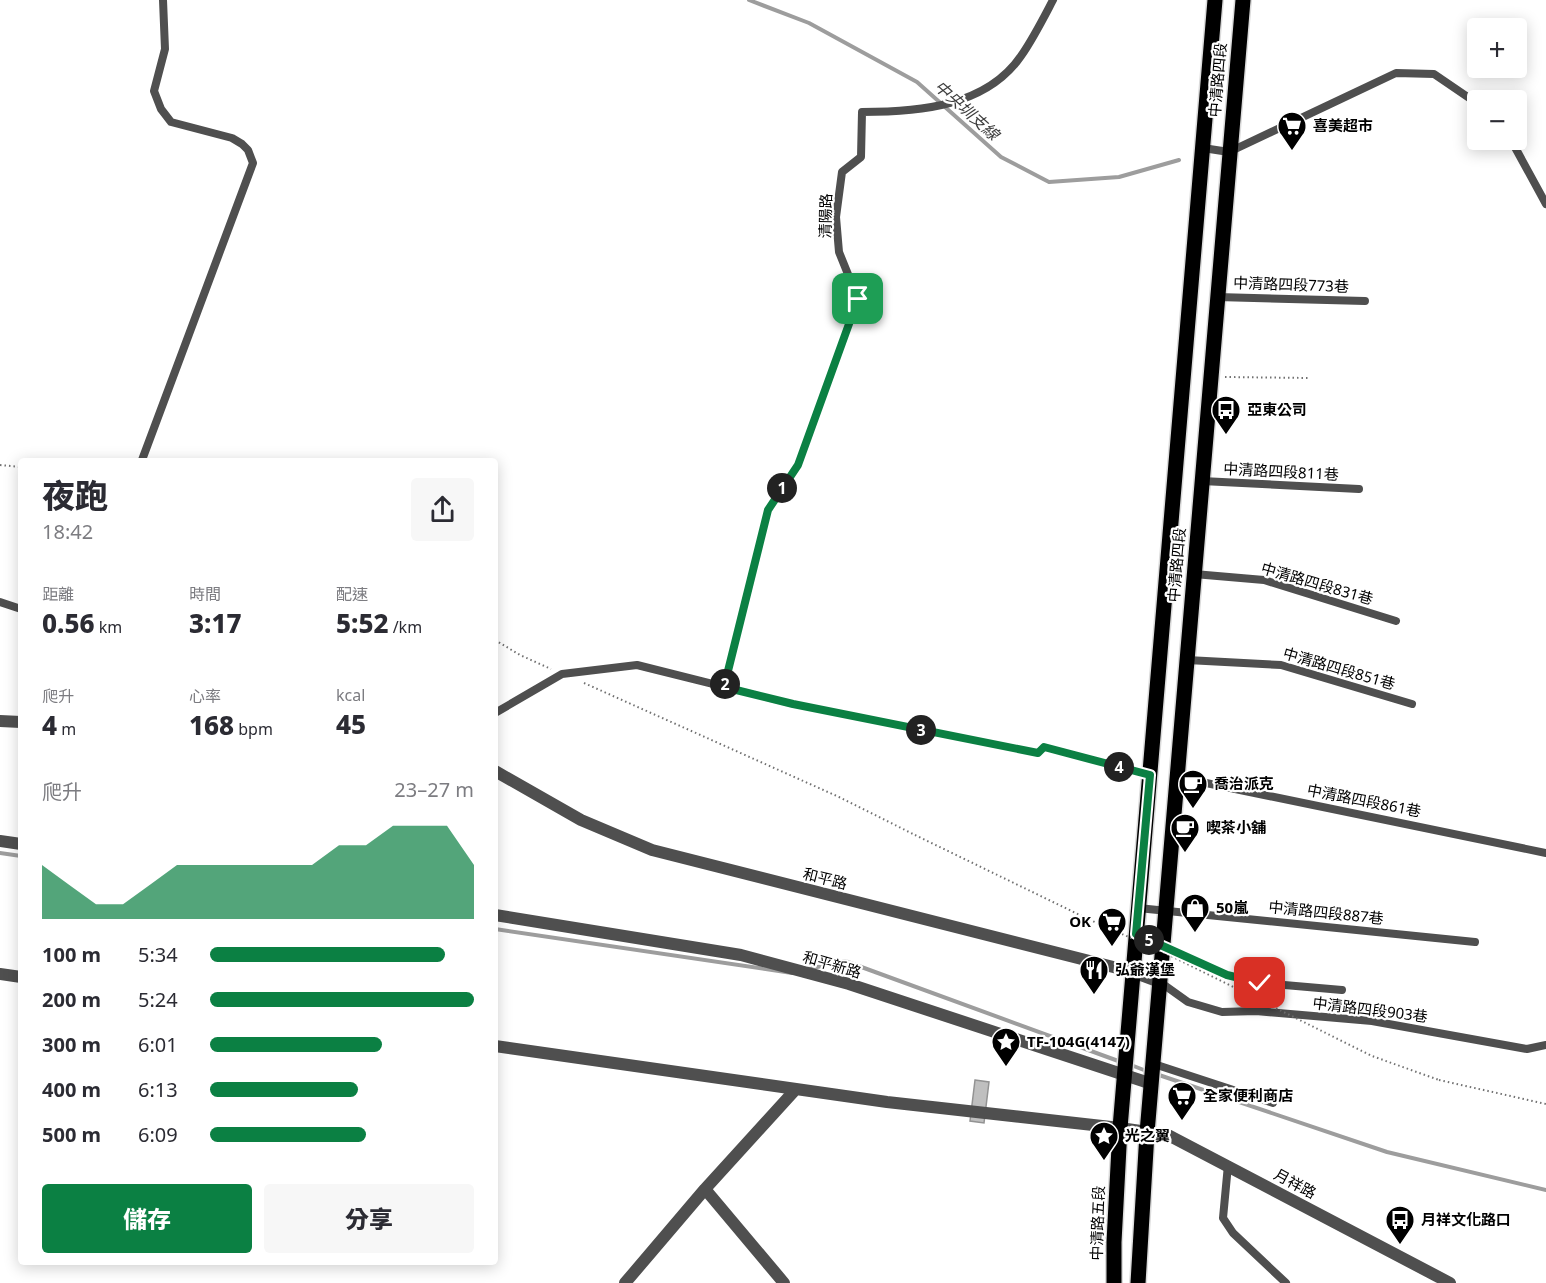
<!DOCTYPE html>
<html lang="zh-TW">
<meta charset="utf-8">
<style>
:root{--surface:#fff;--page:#f7f7f7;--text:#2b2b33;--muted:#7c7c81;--accent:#0b8043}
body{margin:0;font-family:"Noto Sans","Noto Sans TC",sans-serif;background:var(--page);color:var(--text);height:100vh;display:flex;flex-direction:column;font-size:22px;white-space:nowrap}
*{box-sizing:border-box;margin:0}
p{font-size:20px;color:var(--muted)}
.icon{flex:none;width:33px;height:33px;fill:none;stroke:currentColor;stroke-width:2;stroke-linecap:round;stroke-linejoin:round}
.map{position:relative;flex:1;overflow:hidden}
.side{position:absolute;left:18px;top:458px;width:480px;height:807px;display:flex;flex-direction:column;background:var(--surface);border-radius:6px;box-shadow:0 3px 15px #0003}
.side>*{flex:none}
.tools{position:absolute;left:1467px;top:18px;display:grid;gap:12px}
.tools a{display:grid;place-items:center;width:60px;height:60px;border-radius:6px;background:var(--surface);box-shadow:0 3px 15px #0003;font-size:30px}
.pin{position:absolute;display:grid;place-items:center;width:51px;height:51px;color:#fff;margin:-26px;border-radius:12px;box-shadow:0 3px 9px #0006}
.km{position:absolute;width:30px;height:30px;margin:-15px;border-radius:50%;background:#222;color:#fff;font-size:16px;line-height:30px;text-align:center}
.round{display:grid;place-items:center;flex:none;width:63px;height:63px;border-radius:6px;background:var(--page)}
.head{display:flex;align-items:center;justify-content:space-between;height:102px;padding:0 24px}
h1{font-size:33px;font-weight:800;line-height:45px}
.stats{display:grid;grid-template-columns:repeat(3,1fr);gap:9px;height:102px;padding:6px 24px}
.stats div{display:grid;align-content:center}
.stats b{font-size:26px;font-weight:800}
.stats small{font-size:16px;font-weight:400}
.stats p{font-size:16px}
.chart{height:168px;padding:12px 24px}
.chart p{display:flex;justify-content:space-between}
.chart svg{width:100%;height:108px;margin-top:6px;fill:var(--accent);opacity:.7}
.button{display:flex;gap:12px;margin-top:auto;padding:12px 24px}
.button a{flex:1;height:69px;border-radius:6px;background:var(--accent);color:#fff;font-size:24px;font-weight:800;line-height:69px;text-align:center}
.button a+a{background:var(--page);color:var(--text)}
ul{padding:0 24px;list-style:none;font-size:20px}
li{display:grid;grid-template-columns:96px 72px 1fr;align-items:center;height:45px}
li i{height:15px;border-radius:8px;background:var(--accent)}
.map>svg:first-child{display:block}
</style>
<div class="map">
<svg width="1546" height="1283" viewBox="0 0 1546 1283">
<rect width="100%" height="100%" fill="#fff"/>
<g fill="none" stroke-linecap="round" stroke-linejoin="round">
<path stroke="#9d9d9d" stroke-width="4" d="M749,0l60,23 108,59 84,75 48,25 70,-5 60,-17
M0,853l21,3
M495,929l297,44
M808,969l37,-8 276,101
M1131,1065l18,7
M1156,1074l231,78 159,38"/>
</g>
<path fill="#bfbfbf" stroke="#939393" stroke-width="1.5" d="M975,1080l14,2 -5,41 -14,-2z"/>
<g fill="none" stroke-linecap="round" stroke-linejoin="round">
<g stroke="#dbdbdb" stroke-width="18">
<path id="primary" d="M1114,1283v-41l6,-114 95,-1128
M1138,1283l9,-150 96,-1133"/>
</g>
<path stroke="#717171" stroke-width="2" stroke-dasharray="1.5 3" stroke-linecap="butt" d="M1225,377l84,1
M0,465l21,2
M495,640l25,15 31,14
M584,683l255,114 76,38
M1439,1080l107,24"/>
<path stroke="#4f4f4f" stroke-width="8" d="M1511,140l35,64
M1203,148l26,4 167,-79 38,1 44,30
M1217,297l148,4
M142,460l111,-297 -5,-13 -6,-6 -10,-6 -61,-16 -10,-13 -7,-18 11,-42 -2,-49
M1202,481l157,8
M1194,574l70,6 132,41
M0,602l21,7
M1187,660l94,5 131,39
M724,687l44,-177 30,-45 60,-166 -19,-47 -3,-35 6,-45 19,-15 1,-45c56,0 124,-5 159,-56 12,-17 22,-37 32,-56
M495,713l67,-39 75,-9 156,39 245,49 6,-6 106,28
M1177,777l369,76
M1138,908l337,34
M1136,934l91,41 33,8 82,7
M1160,982l28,20 34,10 34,-1 116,10 155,28 19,-4
M1154,1064l119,39
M1228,1165l-5,53 10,15 53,50"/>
<path stroke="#4f4f4f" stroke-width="12" d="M0,974l21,3
M495,1046l392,56 233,26
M705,1189l79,94
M625,1283l80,-94 91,-100"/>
<path stroke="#4f4f4f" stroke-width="12" d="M0,721l21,1
M495,771l86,49 71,30 481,122 27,10
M0,841l21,3
M495,915l246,40 108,29 303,100
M1120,1128l48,7 282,148"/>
<use href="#primary" stroke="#000" stroke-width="15"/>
<path stroke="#717171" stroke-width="2" stroke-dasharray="1.5 3" stroke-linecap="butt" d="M915,835l173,84 77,34 207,103 67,24"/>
</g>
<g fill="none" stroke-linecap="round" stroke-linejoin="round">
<g stroke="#fff" stroke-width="12">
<path id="route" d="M858,299l-60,166 -30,45 -44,177 69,17 245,49 6,-6 106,28 -14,159 91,41 33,8"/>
</g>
<use href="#route" stroke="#0b8043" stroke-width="8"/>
</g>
<defs>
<g id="supermarket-pin" transform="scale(1.5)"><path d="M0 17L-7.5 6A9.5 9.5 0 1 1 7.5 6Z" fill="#000" stroke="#fff"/><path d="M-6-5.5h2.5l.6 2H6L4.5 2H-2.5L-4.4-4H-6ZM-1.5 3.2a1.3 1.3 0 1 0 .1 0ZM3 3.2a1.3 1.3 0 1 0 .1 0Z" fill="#fff"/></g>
<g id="bus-pin" transform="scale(1.5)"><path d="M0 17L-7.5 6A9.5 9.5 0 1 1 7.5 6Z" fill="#000" stroke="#fff"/><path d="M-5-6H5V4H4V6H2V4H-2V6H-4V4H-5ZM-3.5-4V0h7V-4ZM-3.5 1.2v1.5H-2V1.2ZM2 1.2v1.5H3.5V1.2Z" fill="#fff"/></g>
<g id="cafe-pin" transform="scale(1.5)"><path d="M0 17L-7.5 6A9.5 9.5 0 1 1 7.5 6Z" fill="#000" stroke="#fff"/><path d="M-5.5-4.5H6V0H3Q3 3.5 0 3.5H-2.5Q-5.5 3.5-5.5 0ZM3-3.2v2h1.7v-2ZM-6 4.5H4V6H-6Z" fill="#fff"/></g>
<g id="shop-pin" transform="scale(1.5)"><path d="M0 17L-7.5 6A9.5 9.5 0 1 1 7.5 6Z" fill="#000" stroke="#fff"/><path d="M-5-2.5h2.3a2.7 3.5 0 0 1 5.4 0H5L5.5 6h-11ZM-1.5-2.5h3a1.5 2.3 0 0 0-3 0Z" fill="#fff"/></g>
<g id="restaurant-pin" transform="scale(1.5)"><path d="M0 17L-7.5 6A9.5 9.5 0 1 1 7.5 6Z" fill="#000" stroke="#fff"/><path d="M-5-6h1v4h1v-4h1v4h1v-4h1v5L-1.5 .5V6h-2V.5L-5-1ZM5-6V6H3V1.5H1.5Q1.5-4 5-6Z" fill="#fff"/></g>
<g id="sight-pin" transform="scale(1.5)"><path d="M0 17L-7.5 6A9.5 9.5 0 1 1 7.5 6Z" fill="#000" stroke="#fff"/><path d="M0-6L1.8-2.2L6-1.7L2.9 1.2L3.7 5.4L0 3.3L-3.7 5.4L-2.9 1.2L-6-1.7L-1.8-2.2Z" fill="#fff"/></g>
</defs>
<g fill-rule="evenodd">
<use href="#supermarket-pin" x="1292" y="126"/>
<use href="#bus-pin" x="1226" y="410"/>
<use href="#cafe-pin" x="1193" y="784"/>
<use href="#cafe-pin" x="1185" y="828"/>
<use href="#shop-pin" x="1195" y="908"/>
<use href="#supermarket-pin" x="1112" y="922"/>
<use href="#restaurant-pin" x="1094" y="970"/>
<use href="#sight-pin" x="1006" y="1042"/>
<use href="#supermarket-pin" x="1182" y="1096"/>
<use href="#sight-pin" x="1104" y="1136"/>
<use href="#bus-pin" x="1400" y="1220"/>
</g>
<g text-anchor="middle" stroke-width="4.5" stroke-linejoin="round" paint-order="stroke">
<g font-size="15" fill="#000" stroke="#fff">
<text transform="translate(1218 80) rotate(-85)" y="5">中清路四段</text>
<text transform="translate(826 216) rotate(-89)" y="5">清陽路</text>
<text transform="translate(1291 285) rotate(2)" y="5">中清路四段773巷</text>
<text transform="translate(1281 472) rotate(3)" y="5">中清路四段811巷</text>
<text transform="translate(1177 565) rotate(-85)" y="5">中清路四段</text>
<text transform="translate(1317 584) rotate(16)" y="5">中清路四段831巷</text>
<text transform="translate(1339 669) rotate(16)" y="5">中清路四段851巷</text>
<text transform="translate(1364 801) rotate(11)" y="5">中清路四段861巷</text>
<text transform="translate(825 879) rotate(14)" y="5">和平路</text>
<text transform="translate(1326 913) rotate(6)" y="5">中清路四段887巷</text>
<text transform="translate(832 965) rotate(16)" y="5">和平新路</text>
<text transform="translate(1370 1010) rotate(7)" y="5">中清路四段903巷</text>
<text transform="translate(1295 1184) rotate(28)" y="5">月祥路</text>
<text transform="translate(1098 1223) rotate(-88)" y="5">中清路五段</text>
</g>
<g font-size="15" font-weight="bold" fill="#000" stroke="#fff" text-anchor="start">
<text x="1313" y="131">喜美超市</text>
<text x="1247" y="415">亞東公司</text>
<text x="1214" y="789">喬治派克</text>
<text x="1206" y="833">喫茶小舖</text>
<text x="1216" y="913">50嵐</text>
<text x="1091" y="927" text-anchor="end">OK</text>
<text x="1115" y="975">弘爺漢堡</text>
<text x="1027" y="1047">TF-104G(4147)</text>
<text x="1203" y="1101">全家便利商店</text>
<text x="1125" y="1141">光之翼</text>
<text x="1421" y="1225">月祥文化路口</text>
</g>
<g font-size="16" font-style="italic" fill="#3e3e3e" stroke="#fff">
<text transform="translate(967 110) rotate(42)" y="6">中央圳支線</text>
</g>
</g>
</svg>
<div class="tools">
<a>+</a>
<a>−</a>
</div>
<div class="pin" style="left:858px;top:299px;background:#1e9e55"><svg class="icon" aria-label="arrive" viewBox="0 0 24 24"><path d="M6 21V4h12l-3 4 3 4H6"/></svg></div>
<div class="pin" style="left:1260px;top:983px;background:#d93025"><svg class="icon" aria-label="check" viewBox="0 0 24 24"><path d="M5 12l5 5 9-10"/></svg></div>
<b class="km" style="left:782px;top:488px">1</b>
<b class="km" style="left:725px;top:684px">2</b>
<b class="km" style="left:921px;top:730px">3</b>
<b class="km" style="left:1119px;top:767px">4</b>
<b class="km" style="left:1149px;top:940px">5</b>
<section class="side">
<div class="head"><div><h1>夜跑</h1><p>18:42</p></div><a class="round"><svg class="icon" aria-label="share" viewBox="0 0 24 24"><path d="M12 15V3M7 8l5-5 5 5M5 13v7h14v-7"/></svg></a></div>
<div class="stats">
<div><p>距離</p><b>0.56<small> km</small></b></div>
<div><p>時間</p><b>3:17</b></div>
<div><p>配速</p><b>5:52<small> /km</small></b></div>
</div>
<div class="stats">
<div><p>爬升</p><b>4<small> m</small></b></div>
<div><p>心率</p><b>168<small> bpm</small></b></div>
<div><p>kcal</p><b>45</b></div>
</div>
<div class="chart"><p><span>爬升</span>23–27 m</p>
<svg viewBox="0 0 160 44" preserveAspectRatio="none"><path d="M0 44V22L10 30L20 38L30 38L40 30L50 22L60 22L70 22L80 22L90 22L100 22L110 14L120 14L130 6L140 6L150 6L160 22V44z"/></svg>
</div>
<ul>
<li><b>100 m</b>5:34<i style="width:89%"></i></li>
<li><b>200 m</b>5:24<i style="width:100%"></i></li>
<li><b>300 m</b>6:01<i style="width:65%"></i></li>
<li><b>400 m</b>6:13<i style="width:56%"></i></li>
<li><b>500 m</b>6:09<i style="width:59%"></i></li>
</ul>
<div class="button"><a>儲存</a><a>分享</a></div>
</section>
</div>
